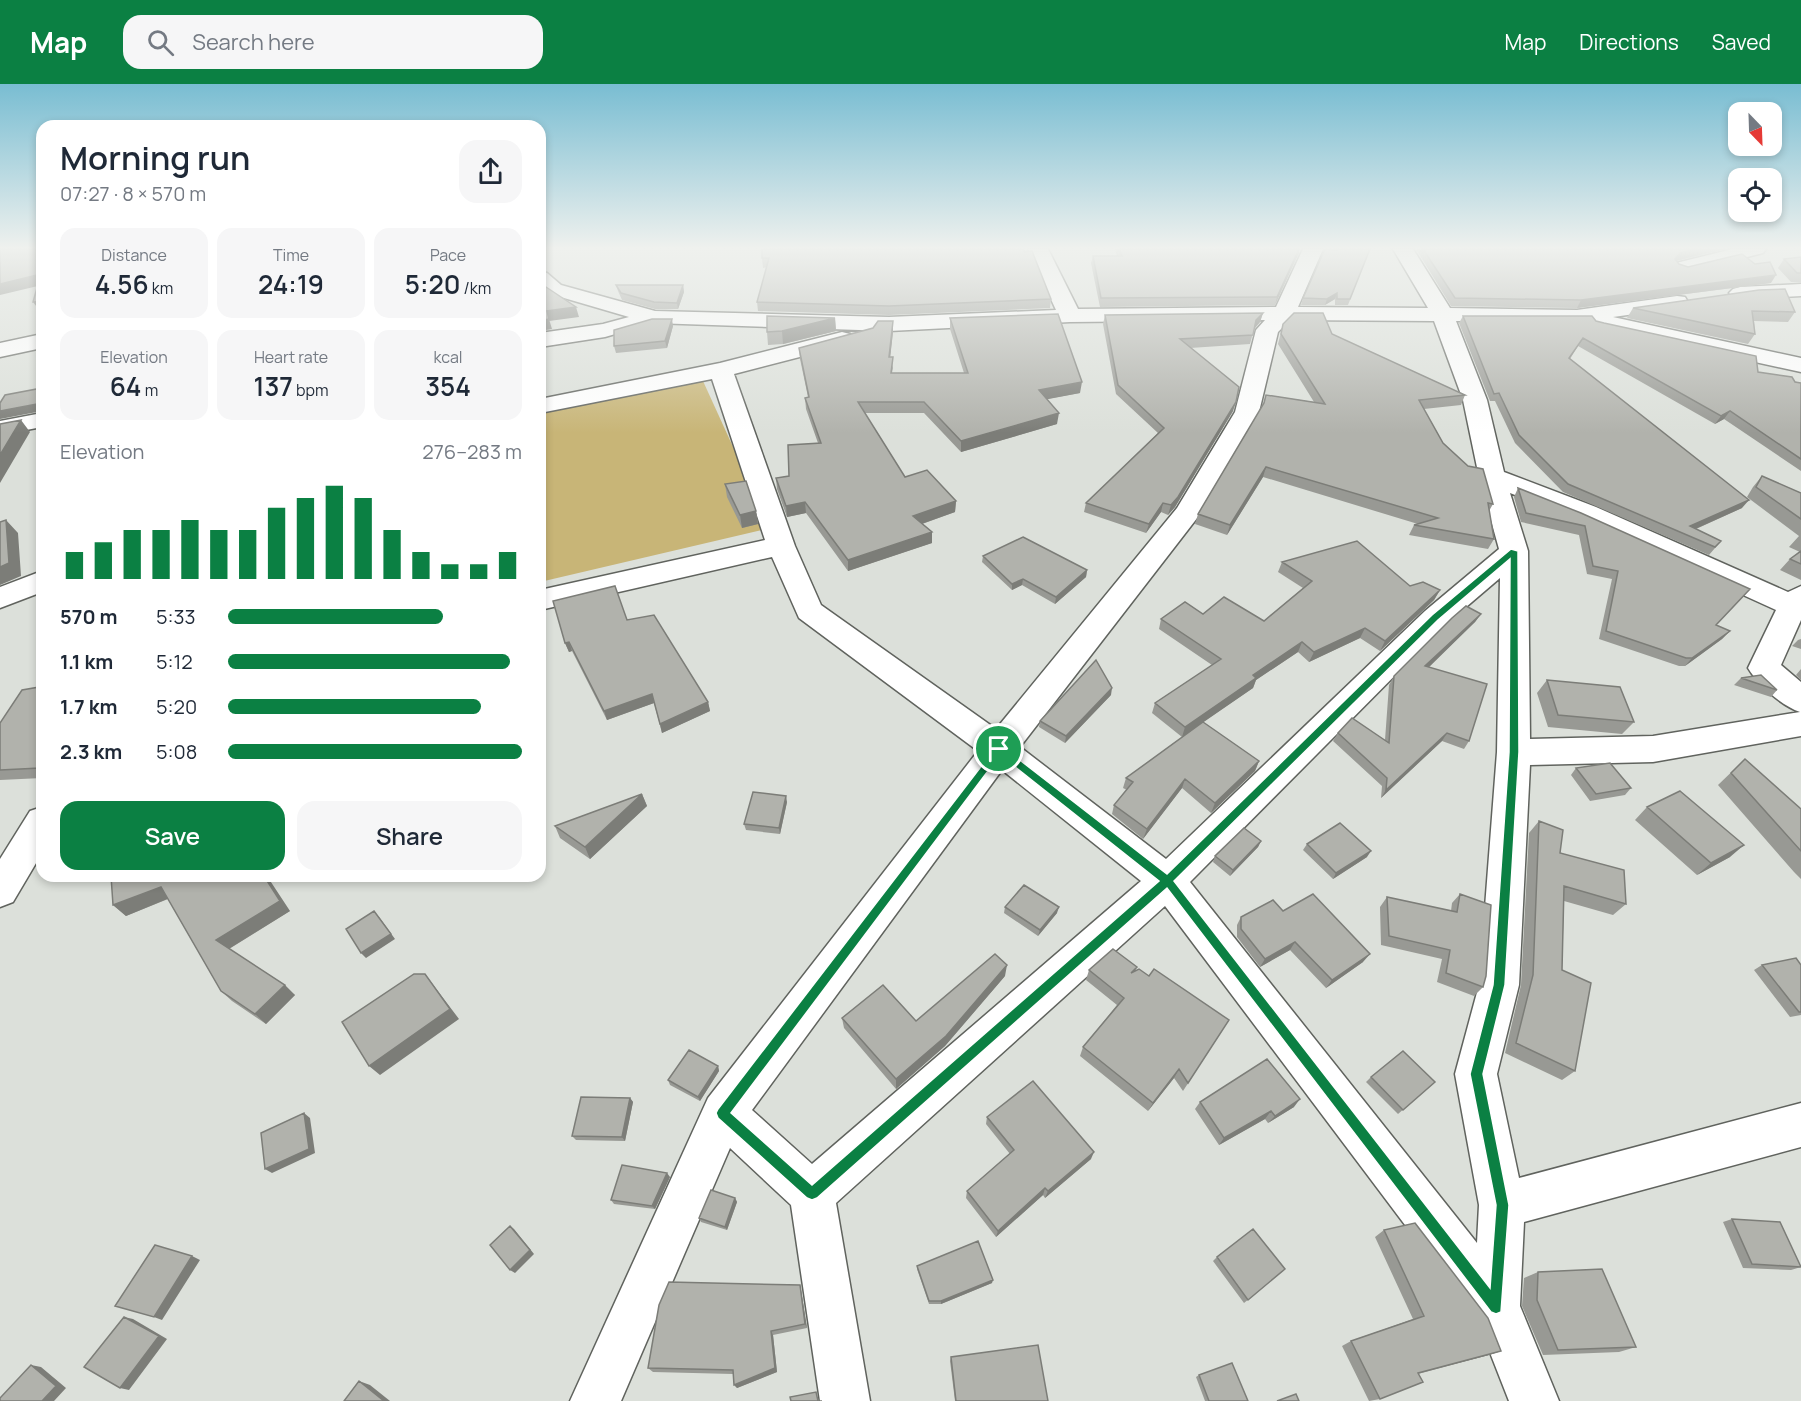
<!DOCTYPE html>
<meta charset="utf-8">
<style>
:root{--surface:#fff;--page:#f6f6f7;--text:#1f2937;--muted:#747a83;--accent:#0b8043}
body{margin:0;font-family:Manrope,sans-serif;background:var(--page);color:var(--text);height:100vh;display:flex;flex-direction:column;font-size:22px;white-space:nowrap}
*{box-sizing:border-box;margin:0}
p{font-size:20px;color:var(--muted)}
.icon{flex:none;width:33px;height:33px;fill:none;stroke:currentColor;stroke-width:2;stroke-linecap:round;stroke-linejoin:round}
.map{position:relative;flex:1;overflow:hidden}
.sheet{position:absolute;left:36px;top:36px;width:510px;height:762px;display:flex;flex-direction:column;background:var(--surface);border-radius:18px;box-shadow:0 3px 9px #0003}
.sheet>*{flex:none}
.needle{width:39px;rotate:157deg}
.tools{position:absolute;left:1728px;top:18px;display:grid;gap:12px}
.tools a{display:grid;place-items:center;width:54px;height:54px;border-radius:12px;background:var(--surface);box-shadow:0 3px 9px #0003;font-size:30px}
.pin{position:absolute;display:grid;place-items:center;width:51px;height:51px;color:#fff;margin:-26px;border:3px solid #fff;border-radius:50%;box-shadow:0 2px 6px #0007}
.round{display:grid;place-items:center;flex:none;width:63px;height:63px;border-radius:18px;background:var(--page)}
.overview{display:flex;align-items:center;justify-content:space-between;height:102px;padding:0 24px}
h1{font-size:33px;font-weight:600;line-height:45px}
.figures{display:grid;grid-template-columns:repeat(3,1fr);gap:9px;height:102px;padding:6px 24px}
.figures div{display:grid;align-content:center;border-radius:15px;background:var(--page);text-align:center}
.figures b{font-size:26px;font-weight:600}
.figures small{font-size:16px;font-weight:400}
.figures p{font-size:16px}
.chart{height:168px;padding:12px 24px}
.chart p{display:flex;justify-content:space-between}
.chart svg{width:100%;height:108px;margin-top:6px;stroke:var(--accent);stroke-width:6}
.button{display:flex;gap:12px;margin-top:auto;padding:12px 24px}
.button a{flex:1;height:69px;border-radius:18px;background:var(--accent);color:#fff;font-size:24px;font-weight:600;line-height:69px;text-align:center}
.button a+a{background:var(--page);color:var(--text)}
ul{padding:0 24px;list-style:none;font-size:20px}
li{display:grid;grid-template-columns:96px 72px 1fr;align-items:center;height:45px}
li i{height:15px;border-radius:8px;background:var(--accent)}
header{display:flex;align-items:center;gap:36px;box-sizing:border-box;height:84px;padding:0 30px;background:var(--accent);color:#fff}
header strong{font-size:28px}
nav{display:flex;gap:33px;margin-inline-start:auto;font-size:21px}
.search{width:420px;height:54px;background:var(--page);display:flex;align-items:center;gap:15px;box-sizing:border-box;padding:0 21px;border-radius:18px;color:var(--muted);font-size:22px}
.map>svg:first-child{display:block}
</style>
<header>
<strong>Map</strong>
<div class="search"><svg class="icon" aria-label="search" viewBox="0 0 24 24"><circle cx="10" cy="10" r="6"/><path d="M15 15l6 6"/></svg>Search here</div>
<nav><a>Map</a><a>Directions</a><a>Saved</a></nav>
</header>
<div class="map">
<svg width="1801" height="1317" viewBox="0 0 1801 1317">
<rect width="100%" height="100%" fill="#dce0da"/>
<path fill="#c8b577" d="M703,297l67,147 -230,54v-169z"/>
<g fill="none" stroke-linecap="round" stroke-linejoin="round">
<g stroke="#60635e" stroke-width="3">
<path id="street" d="M1028,165h20l30,60 198,-2 27,-58h20l-25,58 130,1 -35,-59h20l37,59 127,2 100,-14 8,1 3,5 -3,5 -72,10 188,41v14l-201,-44 -8,-2 -3,-5h-133l31,79 17,72 92,35 192,85 13,-6v34l-20,45 20,17v54l-148,26 -123,3 -11,220 -22,89 22,104 282,-75v44l-277,75 -4,84 39,95h-50l-31,-79 -313,-416 -329,297 34,198h-50l-29,-196 -61,-57 -109,253h-51l138,-303 270,-347 -179,-133 -27,-61 -232,53v-20l225,-50 -53,-161 -172,34v-14l180,-36 122,-31 8,2 3,5 -3,5 -116,30 61,172 26,59 175,124 181,-221 58,-96 21,-82 9,-10 -195,2 -181,9 -236,-8 -48,14 -65,10v-14l63,-9 26,-7 -82,-24 -7,-5v-17l7,2 14,12 94,26 234,6 167,-7zM1290,236l144,1 29,79 16,77 20,72 -74,62 -259,248 -146,-112 181,-234 58,-101 19,-80zM1510,409l66,26 200,91 -28,58c10,17 34,38 52,44l-147,24 -123,3 -2,-188zM1500,494l-3,174 -18,233 -24,89 24,131 -2,38 -287,-361 255,-257zM1002,686l139,111 -329,283 -60,-54z
M1733,165h33l-3,4 -80,20 -7,-2 -3,-4 3,-4z
M1801,200v12l-61,3 -7,-2 -4,-4 4,-4 7,-2z
M42,329v14l-42,8v-14z
M42,487v21l-42,16v-21z
M42,723v46l-29,49 -13,5v-48l30,-48z"/>
</g>
<g stroke="#60635e" stroke-width="3">
<path id="secondary" d="M42,250v14l-42,9v-14z"/>
</g>
<use href="#street" fill="#fff" fill-rule="evenodd"/>
<use href="#secondary" fill="#fff" fill-rule="evenodd"/>
</g>
<path fill="#989994" d="M762,165l289,50 -1,9 -161,7 -131,-4 -1,-9 10,-35 -4,1 -1,-10z
M1115,165h185l-25,56 -175,2 -9,-44 2,-7h24z
M1333,165h37l-22,56h-13v-6l-10,6h-24l2,-7z
M1416,165h309l-49,12 3,3 9,3 83,16 -194,25 -126,-2z
M1801,173v25h-10l-13,-14 6,-9z
M616,201h67l1,7 -6,17h-23l-33,-9 -4,-9z
M1633,224l162,4 -7,10 -34,-1 1,13 -7,10 -121,-26z
M1263,229l-3,9 -6,7 -4,15 -60,4 43,63 -58,96 -7,8 -7,-3 -15,21 -62,-21 2,-9 72,-70 -42,-39 -13,-70 2,-9z
M1463,232l133,5 162,51 43,11v88l-77,-52 -9,5 -137,-78 -8,13 172,149 -46,21 25,12 -12,14 -146,-63 -48,-49 -20,-42h-5l-31,-78z
M835,234l1,13 -53,13 -15,1 -1,-13z
M950,234l130,75 -33,6 10,25 -96,28 -37,-39h-59l40,64 51,24 -1,11 -33,12 10,8v11l-84,28 -42,-58 -19,4 -10,-28 -1,-11 13,-2 29,-33 -12,-34 -1,-11 3,-1 -8,-38 -1,-11 74,-20 20,-7v11l-3,25 3,11 -1,5h72l-14,-44z
M1283,240l49,10 133,61 -4,10 -37,4 19,34 50,61 -4,7 5,28 -6,10 -79,-14 5,-10 4,-1 -155,-47 -36,58 -32,-11 3,-10 65,-109 3,-10 48,7 -36,-58z
M673,242l-6,22 -51,5 -2,-7z
M1762,392l39,17v87l-21,-10 10,-11 10,-7 -11,-5 10,-11 -52,-39 6,-10z
M725,400l31,27 2,13 -16,4 -15,-31z
M1518,404l225,109 -27,28 14,6 -8,8 -37,27h-6l-80,-27 13,-60 -25,-5 -8,-39 -58,-13 -7,-25z
M983,472l104,14 -1,7 -31,27 -33,-19 -10,5 -30,-28z
M1282,478l128,24 30,4 -6,10 -54,51 -20,-13 -51,24 -11,-10 -42,28 -3,8 -50,34 56,39 -4,10 -44,42 -29,-25 -39,51 -31,-25 2,-9 13,-15 -4,-2 3,-10 56,-41 -30,-24 3,-10 57,-38 -53,-36 2,-10 42,-5 61,7 39,-33 -25,-16z
M1481,530l-6,8 -47,45 41,74 -5,8 -22,-8 -61,57 1,-12 -49,-45 5,-8 47,7 4,-55 5,-9z
M627,536l81,82 2,9 -48,22 -8,-30 -47,17 -35,-69 -3,1 -4,-9z
M1801,555v10l-9,-3 6,-6z
M1801,585v11l-5,-5z
M42,591v103l-42,2v-57l39,-36z
M1741,594l36,12 -6,7 -37,-12z
M1547,596l87,42 -12,12 -74,-7 -11,-34z
M1111,611l-46,48 -26,-16 1,-6z
M1745,675l56,50v70l-7,-7 -76,-87z
M1576,684l55,20 -6,7 -35,6 -19,-26z
M642,710l5,12 -57,53 -30,-21 -5,-12z
M787,718l-7,32 -34,-4 -2,-6z
M1647,723l83,50 -33,18 -62,-55z
M1539,737l21,32 66,51 -13,11 -49,-14 -2,69 13,101 -13,9 -57,-27 16,-68 8,-152z
M1261,757l-3,6 -28,29 -17,-14 2,-6z
M1307,760l60,13 -34,22 -30,-29z
M111,792l179,35 -61,38 66,46 -29,29 -34,-23 -11,-10 -53,-92 -42,17 -13,-11z
M1460,810l23,93 -9,9 -37,-14 5,-23 -61,-14 -1,-38 7,-10 64,14 1,-8z
M1005,823l52,6 -19,23 -34,-23z
M1283,827l80,51 -37,26 -36,-38 -30,17 -23,-30v-12l4,-8z
M1762,881h39v50l-11,2 -36,-47z
M1137,883l-2,4 14,5 80,44 -46,71 -9,-13 -26,33 -68,-55 3,-9 34,-42 -31,-25 3,-10z
M1005,892l-60,70 -49,43 -52,-61 -2,-10 74,3z
M718,982l1,5 -19,30 -30,-16 -2,-5z
M1371,993l64,5 -37,32 -32,-32z
M630,1014l3,4 -8,39 -49,-1 -4,-4z
M1200,1018l94,5 -26,16 -3,-4 -46,26 -24,-36z
M987,1033l104,42 -46,39 -2,-3 -47,42 -30,-39 1,-7 43,-37 -24,-30z
M670,1093l-15,32 -41,-5 -3,-4z
M735,1114l2,4 -10,28 -26,-8 -2,-4z
M1732,1135l69,48 -10,3 -48,-2 -20,-46z
M1384,1146l117,121 -12,4 -71,19 -38,25 -11,2 -27,-55 9,-5 62,-22 -38,-82z
M1217,1173l68,12 -41,34 -31,-42z
M917,1182l75,17 -51,21h-12l-12,-35z
M1538,1188l98,75 -17,5 -76,3 -21,-49 2,-28z
M801,1206l6,38 -34,7 4,37 -40,16 -4,-14 -80,-2 -5,-4z
M951,1273l97,44h-93l-5,-40z
M1199,1291l49,26h-43l-9,-24z"/>
<path fill="#7c7d78" d="M1299,165v4l-24,52 2,-8z
M1698,165h27l-50,12v-2l5,-6z
M41,190l1,11 -42,10v-11z
M1776,191l-5,8 -194,25 4,-8z
M683,201l1,7 -6,17 -1,-6z
M1337,209l-2,6 -10,6 2,-6z
M42,217v10h-2l-7,-9z
M576,223l3,10 -30,4 -2,-10z
M1263,229l-3,9 -6,7 2,-9z
M835,234l1,13 -53,13 -1,-13z
M549,235l3,10 -12,2v-10z
M672,235l1,7 -6,22 -2,-7z
M893,237v11l-4,36v-11z
M1082,298l-2,11 -42,8 1,-11z
M42,312v15l-42,8v-8z
M1236,318l-3,9 -58,96 -7,8 3,-10z
M1730,327l-6,8 -9,5 6,-8z
M1059,329l-2,11 -96,28v-11z
M21,336l9,12 -30,51v-28z
M1266,383l-3,10 -36,58 3,-10z
M1749,416l-7,8 -58,26 6,-8z
M956,417l-1,11 -42,15v-11z
M805,418l1,11 -19,4 -1,-11z
M1163,419l-2,9 -15,21 3,-9z
M756,427l2,13 -16,4 -2,-13z
M6,436l12,13 3,43 -21,9v-18z
M932,448v11l-84,28v-11z
M1087,486l-1,7 -31,27 1,-7z
M1023,495l-1,6 -10,5v-6z
M1440,506l-6,10 -54,51 5,-10z
M1481,530l-6,8 -54,53 4,-9z
M1365,544l-5,10 -51,24 5,-10z
M1730,547l-8,8 -37,27 7,-8z
M569,558l3,9 -3,1 -4,-9z
M1302,558l-4,10 -42,28 -3,8 -71,49 3,-10 68,-52z
M1112,604l-1,7 -46,48 1,-7z
M652,610l2,9 -47,17 -3,-9z
M708,618l2,9 -48,22 -2,-9z
M1447,649l-5,8 -61,57 5,-8z
M1259,677l-4,10 -44,42 4,-10z
M1185,695l-3,9 -39,51 4,-10z
M642,710l5,12 -57,53 -5,-12z
M786,712l1,6 -7,32 -1,-6z
M1261,757l-3,6 -28,29 3,-6z
M1744,761l-14,12 -33,18 14,-12z
M1371,767l-4,6 -34,22 3,-6z
M264,792h3l23,35 -63,39 -11,-10z
M161,803l11,10 -46,19 -13,-11z
M1059,823l-2,6 -19,23 2,-6z
M379,833l16,22 -29,19 -5,-5z
M1295,858l-5,8 -30,17 5,-8z
M1370,870l-7,8 -37,26 6,-8z
M1007,881l-2,11 -60,70 -49,43v-10z
M425,890l34,45 -79,56 -11,-9z
M285,901l10,10 -29,29 -11,-10z
M718,982l1,5 -19,30 -2,-4z
M1179,985l-5,9 -26,33 5,-8z
M630,1014l3,4 -8,39 -3,-4z
M1300,1015l-6,8 -26,16 7,-7z
M1271,1027l-6,8 -46,26 5,-7z
M304,1029l6,5 5,35 -43,20 -7,-4z
M1094,1068l-3,7 -46,39 3,-7z
M667,1089l3,4 -15,32 -3,-3z
M1045,1104l-2,7 -47,42 2,-6z
M735,1114l2,4 -10,28 -2,-3z
M510,1142l4,3 20,25 -19,19 -5,-3z
M192,1172l8,4 -38,60 -8,-3z
M993,1196l-1,3 -51,21v-3z
M800,1201l1,5 6,38 -2,-4z
M124,1233l9,2 34,20 -38,51 -9,-2z
M771,1247l2,4 4,37 -40,16 -3,-3z
M1501,1267l-12,4 -82,21 11,-3z
M31,1281l10,2 25,21 -12,13h-12z
M359,1297l11,4 20,16h-6z"/>
<path fill="#b1b2ac" stroke="#7c7d78" stroke-width="1.5" d="M0,165h42v52l-9,1 8,-28 -41,10z
M762,165h261l2,3 7,-1 19,48 -162,7 -132,-4 12,-44h-7z
M1119,165h180l-22,48 -176,1 -8,-42h29z
M1325,165l11,1v-1h34l-20,50h-13v-6l-10,6 -24,-1z
M1423,165h275l-18,4 -5,6 4,5 9,3 54,-13 13,10 15,-2 6,13 -195,25 -126,-2z
M1801,173v16h-4l-13,-14z
M540,199l36,24 -29,4 2,8 -9,2z
M616,201h67l-6,18 -23,-1 -33,-9z
M1785,205l10,23 -43,-1 3,23 -122,-26 126,-18z
M1263,229l-7,7 -3,15 -73,4 59,48 -3,15 -58,95 -7,8 -8,-2 -14,21 -63,-21 78,-75 -46,-43 -13,-70z
M1294,229h29l9,21 133,61 -46,5 24,43 25,23 15,3 10,35 -5,-1 6,36 -80,-14 24,-7 -172,-51 -36,58 -32,-11 66,-111 2,-8 59,9 -44,-70 2,-10z
M1058,230l24,68 -43,8 20,23 -98,28 -37,-39h-66l47,75 22,-7 29,31 -43,15 19,16 -84,28 -43,-58 -19,4 -10,-28 13,-2 -1,-31 33,-2 -16,-45 4,-1 -10,-49 74,-20 5,-7h15l-4,36h4l-2,16h77l-18,-55z
M767,232l68,2 -53,13 -15,1z
M1463,232h129l4,5 8,2 152,33 2,16 34,5 3,5 6,1v76l-71,-48 -9,5 -138,-78 -14,20 180,142 -59,26 31,15 -6,6 -147,-63 -49,-49 -20,-42 -5,1z
M652,235h20l-7,22 -51,5v-16z
M42,304v8l-5,8 -37,7v-8l5,-8z
M21,336l-21,35v-31z
M1762,392l39,17v26l-45,-32z
M746,397l10,30 -16,4 -15,-31z
M1518,404l63,25 169,76 -34,36 14,6 -38,27h-6l-80,-27 12,-60 -25,-5 -8,-40 -59,-13z
M6,436l3,43 -9,4v-45z
M1023,453l64,33 -31,27 -33,-18 -11,5 -29,-28z
M1357,457l53,45 13,-4 17,8 -55,51 -20,-13 -51,24 -12,-10 -49,33 3,3 -71,49 -30,-24 66,-44 -60,-40 24,-17 18,12 21,-17 40,24 48,-40 -30,-19z
M1801,467v13l-11,-5z
M615,502l12,34 27,-5 54,87 -48,22 -8,-30 -48,17 -35,-69 -4,1 -12,-42z
M1466,522l15,8 -56,52 62,18 -18,57 -22,-8 -61,57 1,-12 -49,-45 14,-15 37,25 5,-67 58,-58z
M1096,576l16,28 -46,48 -26,-15z
M42,591v90l-2,3 -40,2v-47l22,-33 17,-3z
M1761,591l16,15 -36,-12z
M1547,596l73,7 14,35 -76,-7z
M1203,638l56,39 -44,42 -30,-24 -38,50 -33,-24 19,-23 -7,-4z
M1745,675l56,50v42l-70,-78z
M1610,679l21,25 -35,6 -20,-26z
M1680,707l64,54 -33,18 -64,-56z
M753,708l33,4 -7,32 -35,-4z
M642,710l-57,53 -30,-21z
M1539,737l24,9 -3,23 64,17 2,34 -62,-18 -2,84 29,13 -16,88 -59,-28 17,-68z
M1340,739l31,28 -35,22 -29,-29z
M1244,744l17,13 -28,29 -18,-14z
M111,792h153l16,25 -64,39 69,45 -30,29 -34,-23 -60,-104 -48,18z
M1024,801l35,22 -19,23 -35,-23z
M1313,810l57,60 -38,26 -37,-38 -30,17 -24,-30v-12l32,-17 10,11z
M1460,810l31,11 -5,71 -3,11 -37,-14 4,-23 -61,-14 -2,-39 70,15z
M374,827l17,23 -30,19 -15,-24z
M1113,865l24,18 -6,6 8,-4 10,7 5,-7 75,51 -41,63 -9,-14 -26,34 -70,-56 41,-49 -35,-28z
M995,870l12,11 -61,71 -50,43 -54,-61 41,-33 33,36z
M1796,874l5,7v47h-2l-37,-47z
M414,890h11l25,35 -81,57 -27,-44z
M689,966l29,16 -20,31 -30,-17z
M1403,967l32,31 -32,28 -32,-33z
M1267,975l33,40 -25,17 -4,-5 -47,27 -24,-36z
M1033,997l61,71 -46,39 -3,-3 -47,43 -31,-40 47,-41 -27,-33z
M581,1013l49,1 -8,39 -50,-1z
M304,1029l5,36 -44,20 -4,-36z
M622,1081l45,8 -15,33 -41,-6z
M711,1106l24,8 -10,29 -26,-9z
M1732,1135l48,3 21,45 -49,-3z
M1415,1139l73,95 13,33 -83,22 5,9 -43,17 -29,-58 73,-25 -40,-86z
M510,1142l20,24 -20,20 -20,-25z
M1253,1145l32,40 -37,31 -31,-43z
M978,1157l15,39 -52,21h-12l-12,-35z
M155,1161l37,11 -38,61 -39,-11z
M1602,1185l34,78 -78,3 -21,-50 1,-28z
M669,1198l131,3 5,39 -34,7 4,37 -41,17 -1,-15 -85,-2 11,-63z
M124,1233l35,19 -39,52 -36,-21z
M1038,1261l10,56h-92l-5,-44z
M1232,1279l16,38h-39l-10,-26z
M31,1281l25,21 -14,15h-42v-3z
M359,1297l25,20h-40z
M816,1308l2,9h4h-31l-1,-4z
M1296,1310l3,7h-22z"/>
<linearGradient id="sky" x2="0" y2="1"><stop stop-color="#79bdd2"/><stop offset="0.47" stop-color="#eff1ee"/><stop offset="1" stop-color="#eff1ee" stop-opacity="0"/></linearGradient>
<rect width="1801" height="349" fill="url(#sky)"/>
<path fill="#0b8043" stroke="#fff" stroke-width="1.5" fill-rule="evenodd" d="M1511,465l7,2 1,201 -14,233 -22,89 26,131 -8,107 -5,2 -5,-2 -324,-424 -350,310 -5,2 -5,-2 -89,-80 -2,-5 2,-4 278,-362h7l164,127 265,-259zM1510,475l-1,193 -16,233 -23,89 26,131 -6,83 -316,-407 264,-261zM1000,671l159,126 -347,304 -81,-72z"/>
</svg>
<div class="tools">
<a><svg class="needle" viewBox="-14 -14 28 28"><path d="M0-13l5 13h-10z" fill="#e53935"/><path d="M0 13l5-13h-10z" fill="#747a83"/></svg></a>
<a><svg class="icon" aria-label="locate" viewBox="0 0 24 24"><circle cx="12" cy="12" r="6"/><path d="M12 2v4M12 18v4M2 12h4M18 12h4"/></svg></a>
</div>
<div class="pin" style="left:999px;top:665px;background:#1e9e55"><svg class="icon" aria-label="arrive" viewBox="0 0 24 24"><path d="M6 21V4h12l-3 4 3 4H6"/></svg></div>
<section class="sheet">
<div class="overview"><div><h1>Morning run</h1><p>07:27 · 8 × 570 m</p></div><a class="round"><svg class="icon" aria-label="share" viewBox="0 0 24 24"><path d="M12 15V3M7 8l5-5 5 5M5 13v7h14v-7"/></svg></a></div>
<div class="figures">
<div><p>Distance</p><b>4.56<small> km</small></b></div>
<div><p>Time</p><b>24:19</b></div>
<div><p>Pace</p><b>5:20<small> /km</small></b></div>
</div>
<div class="figures">
<div><p>Elevation</p><b>64<small> m</small></b></div>
<div><p>Heart rate</p><b>137<small> bpm</small></b></div>
<div><p>kcal</p><b>354</b></div>
</div>
<div class="chart"><p><span>Elevation</span>276–283 m</p>
<svg viewBox="0 0 160 44" preserveAspectRatio="none"><path d="M5 44V33M15 44V29M25 44V24M35 44V24M45 44V20M55 44V24M65 44V24M75 44V15M85 44V11M95 44V6M105 44V11M115 44V24M125 44V33M135 44V38M145 44V38M155 44V33"/></svg>
</div>
<ul>
<li><b>570 m</b>5:33<i style="width:73%"></i></li>
<li><b>1.1 km</b>5:12<i style="width:96%"></i></li>
<li><b>1.7 km</b>5:20<i style="width:86%"></i></li>
<li><b>2.3 km</b>5:08<i style="width:100%"></i></li>
</ul>
<div class="button"><a>Save</a><a>Share</a></div>
</section>
</div>
